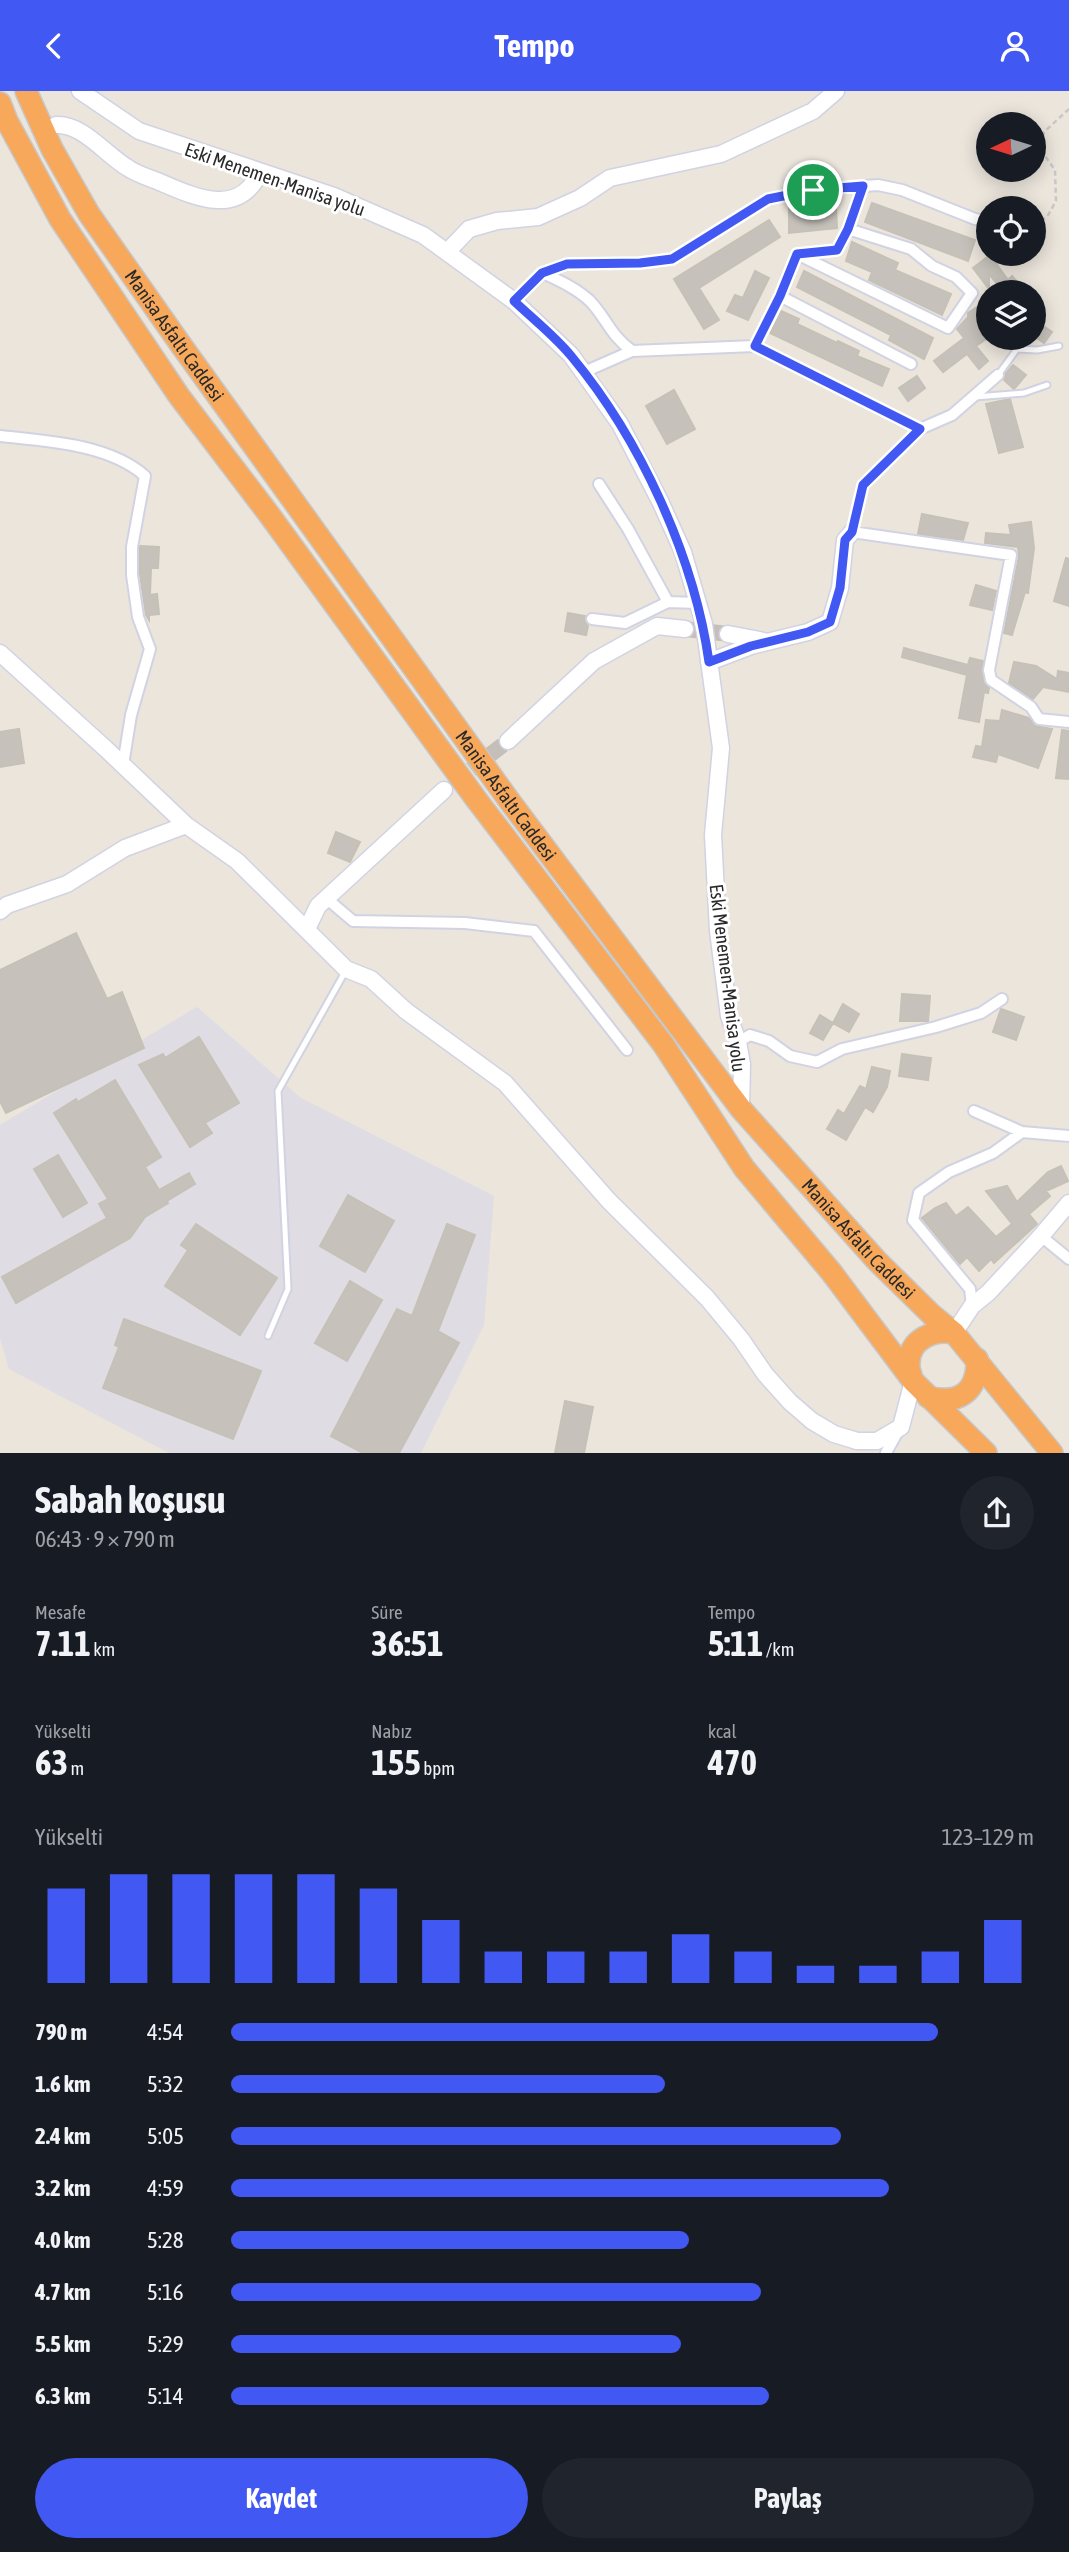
<!DOCTYPE html>
<html lang="tr">
<meta charset="utf-8">
<style>
:root{--surface:#171b24;--page:#20242c;--text:#f1f3f6;--muted:#9ea1a6;--accent:#4258f2}
body{margin:0;font-family:"Asap Condensed",sans-serif;background:var(--page);color:var(--text);height:100vh;display:flex;flex-direction:column;font-size:26px;white-space:nowrap}
*{box-sizing:border-box;margin:0}
p{font-size:23px;color:var(--muted)}
.icon{flex:none;width:38px;height:38px;fill:none;stroke:currentColor;stroke-width:2;stroke-linecap:round;stroke-linejoin:round}
.map{position:relative;height:1362px;overflow:hidden}
.sheet{display:flex;flex-direction:column;background:var(--surface);flex:1}
.sheet>*{flex:none}
.needle{width:46px;rotate:266deg}
.tools{position:absolute;left:976px;top:21px;display:grid;gap:14px}
.tools a{display:grid;place-items:center;width:70px;height:70px;border-radius:50%;background:var(--surface);box-shadow:0 4px 18px #0003;font-size:35px}
.pin{position:absolute;display:grid;place-items:center;width:60px;height:60px;color:#fff;margin:-30px;border:4px solid #fff;border-radius:50%;box-shadow:0 2px 7px #0007}
.round{display:grid;place-items:center;flex:none;width:74px;height:74px;border-radius:37px;background:var(--page)}
.headline{display:flex;align-items:center;justify-content:space-between;height:119px;padding:0 35px}
h1{font-size:38px;font-weight:700;line-height:52px}
.figures{display:grid;grid-template-columns:repeat(3,1fr);gap:10px;height:119px;padding:7px 35px}
.figures div{display:grid;align-content:center}
.figures b{font-size:35px;font-weight:700}
.figures small{font-size:19px;font-weight:400}
.figures p{font-size:19px}
.chart{height:196px;padding:14px 35px}
.chart p{display:flex;justify-content:space-between}
.chart svg{width:100%;height:126px;margin-top:7px;stroke:var(--accent);stroke-width:6}
.button{display:flex;gap:14px;margin-top:auto;padding:14px 35px}
.button a{flex:1;height:80px;border-radius:42px;background:var(--accent);color:#fff;font-size:28px;font-weight:700;line-height:80px;text-align:center}
.button a+a{background:var(--page);color:var(--text)}
ul{padding:0 35px;list-style:none;font-size:23px}
li{display:grid;grid-template-columns:112px 84px 1fr;align-items:center;height:52px}
li i{height:18px;border-radius:9px;background:var(--accent)}
header{display:flex;justify-content:space-between;align-items:center;height:91px;padding:0 35px;background:var(--accent);color:#fff;font-size:32px;font-weight:700}
.map>svg:first-child{display:block}
</style>
<header><svg class="icon" aria-label="back" viewBox="0 0 24 24"><path d="M15 5l-7 7 7 7"/></svg>Tempo<svg class="icon" aria-label="person" viewBox="0 0 24 24"><circle cx="12" cy="8" r="4"/><path d="M4 21q1-7 8-7t8 7"/></svg></header>
<div class="map">
<svg width="1069" height="1362" viewBox="0 0 1069 1362">
<rect width="100%" height="100%" fill="#ebe5dc"/>
<path fill="#dfdce4" d="M197,916l104,91 193,98 -10,129 -63,128h-252l-160,-84 -9,-31v-213z"/>
<path fill="#c6c2bb" stroke="#c6c1b6" stroke-width="2" d="M872,112l103,37 -7,21 -103,-39z
M789,116h47l1,21 -48,5z
M769,129l11,17 -81,51 20,32 -15,9 -30,-50z
M852,151l46,21 -3,7 56,24 -9,21 -73,-35 3,-8 -26,-11z
M990,164l18,25 4,-4 14,16h-22l-15,-18v15l-16,-21z
M755,180l14,7 -21,42 -21,-9 8,-16 8,3z
M804,180l129,67 -9,21 -35,-19 2,-5 -94,-48z
M989,208v38l-13,9 12,15 -9,8 -12,-15 -24,18 -9,-11 30,-23 -7,-9 11,-12v-4z
M781,220l18,8 -2,5 40,19 1,-2 21,10 -2,5 32,13 -7,17 -112,-53z
M1042,234l10,7 -8,11 -10,-7z
M1013,274l13,10 -12,14 -10,-9 2,-7z
M917,285l8,12 -17,13 -9,-13z
M674,299l21,39 -28,15 -21,-38z
M1010,308l13,48 -24,6 -13,-49z
M922,423l46,9 -5,17 -45,-6z
M1031,431l3,26 -6,45 -3,-1 -13,43 -8,-2 15,-77 -1,-9 -33,-4 1,-10 25,2 -2,-10z
M140,455l19,1 -1,21h-7l-1,27 7,-1 2,20 -10,1v5l-3,-5 -6,-41z
M1066,467l3,1v47l-15,-5z
M976,494l20,6 -4,19 -22,-5z
M568,522l17,3v5l3,5 -2,9 -21,-4z
M904,557l64,17 2,-7 13,3v21l6,6 -1,5 -4,-1 -5,30 -20,-4 8,-43 -65,-18z
M1014,571l22,4 21,13 1,-8 11,2v19l-26,-5 -10,12 -24,-16z
M1002,619l27,8 6,8 17,3 -14,39 -40,-14 -2,8 -23,-5 3,-11 6,1 4,-27 14,1z
M19,638l5,34 -24,4v-35z
M1062,639l7,1 -1,48 -12,-1z
M336,741l24,10 -10,20 -22,-9z
M76,842l31,66 15,-7 22,56 -138,65 -6,-12v-131z
M902,903l28,2 -2,25h-28z
M843,913l16,10 -10,18 -16,-9z
M1001,918l23,8 -8,23 -23,-8z
M820,924l13,8 -10,17 -13,-7z
M199,946l40,66 -34,20 7,10 -22,14 -51,-82 24,-11 2,4z
M902,963l29,4 -3,22 -29,-4z
M872,976l18,4 -3,16 -14,25 -8,-5 -19,33 -19,-11 11,-19 6,4 16,-28 6,3z
M115,989l46,77 -16,10 14,23 30,-17 6,11 -28,17 1,2 -23,14 -15,21 -114,65 -14,-26 105,-59 -8,-14 9,-5 -54,-86 22,-14 2,3z
M58,1064l29,48 -24,14 -29,-48z
M1061,1075l7,15 -22,10 4,5 -21,18 8,10 -43,39 -3,-4 -12,12 -12,-14 -7,7 -38,-46 13,-10 11,-5 10,13 12,-9 28,30 16,-13 -26,-33 21,-5 10,16 31,-30z
M348,1104l46,26 -29,51 -45,-26z
M196,1133l81,54 -37,57 -75,-49 23,-36 -7,-5z
M447,1133l28,11 -37,96 21,12 -60,110h-36l-32,-17 66,-127 15,7z
M350,1190l32,19 -35,61 -32,-18z
M124,1228l137,52 -28,68 -130,-51 16,-41 -4,-2z
M565,1310l28,6 -9,46h-29z"/>
<g fill="none" stroke-linecap="round" stroke-linejoin="round">
<path stroke="#c4bfb8" stroke-width="16" stroke-dasharray="16 8" stroke-linecap="butt" d="M685,538l43,5
M452,693l56,-43"/>
<g stroke="#d1d3e2" stroke-width="9">
<path id="lane" d="M998,284l19,-26 20,1 22,-4
M975,306l49,-4 23,-8
M268,1245l20,-47 -10,-198 67,-119"/>
</g>
<g stroke="#d1d3e2" stroke-width="14">
<path id="street" d="M797,163l151,74 24,-35 -16,-16 -24,-11 -21,-17 -63,-20
M543,182c17,8 33,15 47,28 17,18 20,34 42,50l123,-5 165,83
M780,205l131,68
M514,210l29,-28 24,-9 73,-1 32,-4 96,-60 45,-9 65,-5 24,5 73,29 14,3
M755,255l25,-50 17,-42 40,-4 11,-21 15,-43
M584,281l48,-21
M998,284l-46,40 -32,14 -57,56 -11,47 159,23 -22,115 2,10 40,27 8,12 30,3
M0,345c46,5 109,8 145,40l-13,71v28l6,42 12,32 -19,66 -8,50
M599,393l29,45 40,73 30,1
M592,528l33,4 43,-21
M326,807l27,23 112,2 69,8 93,119
M738,951l12,-7 19,6 21,15 27,6 25,-13 94,-22 45,-14 21,-14
M974,1020l48,21 47,4
M1041,1145l28,23
M972,1215l-2,-17 -57,-69 6,-27 30,-21 44,-19 29,-21
M886,1362l12,-22"/>
</g>
<g stroke="#d1d3e2" stroke-width="19">
<path id="secondary" d="M80,0l59,40 195,65 89,39 91,66 57,54 49,69 40,77 23,51 21,72 17,124 -8,87 5,96 11,85 9,26 4,22 -1,45
M56,34c26,-2 50,30 72,43 10,7 23,10 34,15 35,15 77,34 98,-11
M448,160l21,-22 28,-8 41,-4 42,-19 30,-20 111,-24 92,-43 23,-20
M728,543l36,7
M0,562l106,96 80,76 51,36 109,108 25,10 35,32 99,72 104,118 98,97 34,41 24,35 25,28 22,19 22,13 23,7h20l24,-14 12,-46
M709,571l42,-16 57,-14 22,-10 10,-34 5,-48 7,-8
M508,650l86,-80 63,-35 28,3
M0,820l7,-6 60,-21 58,-36 61,-23
M307,838l11,-23 126,-116
M954,1242l18,-27 16,-13 53,-57 28,-33"/>
</g>
<g stroke="#c7c7c7" stroke-width="24">
<g id="highway">
<path id="s1" d="M26,0l26,58 37,65 92,131 327,454 233,310 136,152 55,54 22,18 98,120"/>
<path d="M0,12l7,18 53,98 119,177 89,117 208,286 187,245 81,124 88,105 81,108 73,72"/>
<path d="M912,1288c-1,-5 -4,-11 -3,-16 0,-24 25,-34 45,-30"/>
<path d="M928,1306c31,8 50,-5 49,-38"/>
</g>
</g>
<path stroke="#c7c7c7" stroke-width="2.5" stroke-dasharray="5 3.5" stroke-linecap="butt" d="M1034,135l13,-9 9,-16 -1,-31 -10,-14 -3,-14 2,-10 25,-23"/>
<use href="#lane" stroke="#fff" stroke-width="5"/>
<use href="#street" stroke="#fff" stroke-width="10"/>
<use href="#secondary" stroke="#fff" stroke-width="16"/>
<use href="#highway" stroke="#f7a85b" stroke-width="21"/>
</g>
<g fill="none" stroke-linecap="round" stroke-linejoin="round">
<g stroke="#fff" stroke-width="14">
<path id="route" d="M863,95l-15,43 -11,21 -40,4 -17,42 -25,50 165,83 -57,56 -11,47 -7,8 -5,48 -10,34 -22,10 -57,14 -42,16c-15,-106 -69,-223 -137,-305 -16,-20 -39,-38 -58,-56l28,-28 25,-9 73,-1 32,-4 96,-60 45,-9z"/>
</g>
<use href="#route" stroke="#4258f2" stroke-width="9"/>
</g>
<g text-anchor="middle" stroke-width="6" stroke-linejoin="round" paint-order="stroke">
<g font-size="19" fill="#292929" stroke="#fff">
<text transform="translate(275 88) rotate(19)" y="7">Eski Menemen-Manisa yolu</text>
<text dy="7" stroke="none"><textPath href="#s1" startOffset="287">Manisa Asfaltı Caddesi</textPath></text>
<text dy="7" stroke="none"><textPath href="#s1" startOffset="854">Manisa Asfaltı Caddesi</textPath></text>
<text transform="translate(728 887) rotate(83)" y="7">Eski Menemen-Manisa yolu</text>
<text dy="7" stroke="none"><textPath href="#s1" startOffset="1421">Manisa Asfaltı Caddesi</textPath></text>
</g>
</g>
</svg>
<div class="tools">
<a><svg class="needle" viewBox="-14 -14 28 28"><path d="M0-13l5 13h-10z" fill="#e53935"/><path d="M0 13l5-13h-10z" fill="#9ea1a6"/></svg></a>
<a><svg class="icon" aria-label="locate" viewBox="0 0 24 24"><circle cx="12" cy="12" r="6"/><path d="M12 2v4M12 18v4M2 12h4M18 12h4"/></svg></a>
<a><svg class="icon" aria-label="layers" viewBox="0 0 24 24"><path d="M12 4l9 5-9 5-9-5zM3 14l9 5 9-5"/></svg></a>
</div>
<div class="pin" style="left:813px;top:99px;background:#1e9e55"><svg class="icon" aria-label="arrive" viewBox="0 0 24 24"><path d="M6 21V4h12l-3 4 3 4H6"/></svg></div>
</div>
<section class="sheet">
<div class="headline"><div><h1>Sabah koşusu</h1><p>06:43 · 9 × 790 m</p></div><a class="round"><svg class="icon" aria-label="share" viewBox="0 0 24 24"><path d="M12 15V3M7 8l5-5 5 5M5 13v7h14v-7"/></svg></a></div>
<div class="figures">
<div><p>Mesafe</p><b>7.11<small> km</small></b></div>
<div><p>Süre</p><b>36:51</b></div>
<div><p>Tempo</p><b>5:11<small> /km</small></b></div>
</div>
<div class="figures">
<div><p>Yükselti</p><b>63<small> m</small></b></div>
<div><p>Nabız</p><b>155<small> bpm</small></b></div>
<div><p>kcal</p><b>470</b></div>
</div>
<div class="chart"><p><span>Yükselti</span>123–129 m</p>
<svg viewBox="0 0 160 44" preserveAspectRatio="none"><path d="M5 44V11M15 44V6M25 44V6M35 44V6M45 44V6M55 44V11M65 44V22M75 44V33M85 44V33M95 44V33M105 44V27M115 44V33M125 44V38M135 44V38M145 44V33M155 44V22"/></svg>
</div>
<ul>
<li><b>790 m</b>4:54<i style="width:88%"></i></li>
<li><b>1.6 km</b>5:32<i style="width:54%"></i></li>
<li><b>2.4 km</b>5:05<i style="width:76%"></i></li>
<li><b>3.2 km</b>4:59<i style="width:82%"></i></li>
<li><b>4.0 km</b>5:28<i style="width:57%"></i></li>
<li><b>4.7 km</b>5:16<i style="width:66%"></i></li>
<li><b>5.5 km</b>5:29<i style="width:56%"></i></li>
<li><b>6.3 km</b>5:14<i style="width:67%"></i></li>
</ul>
<div class="button"><a>Kaydet</a><a>Paylaş</a></div>
</section>
